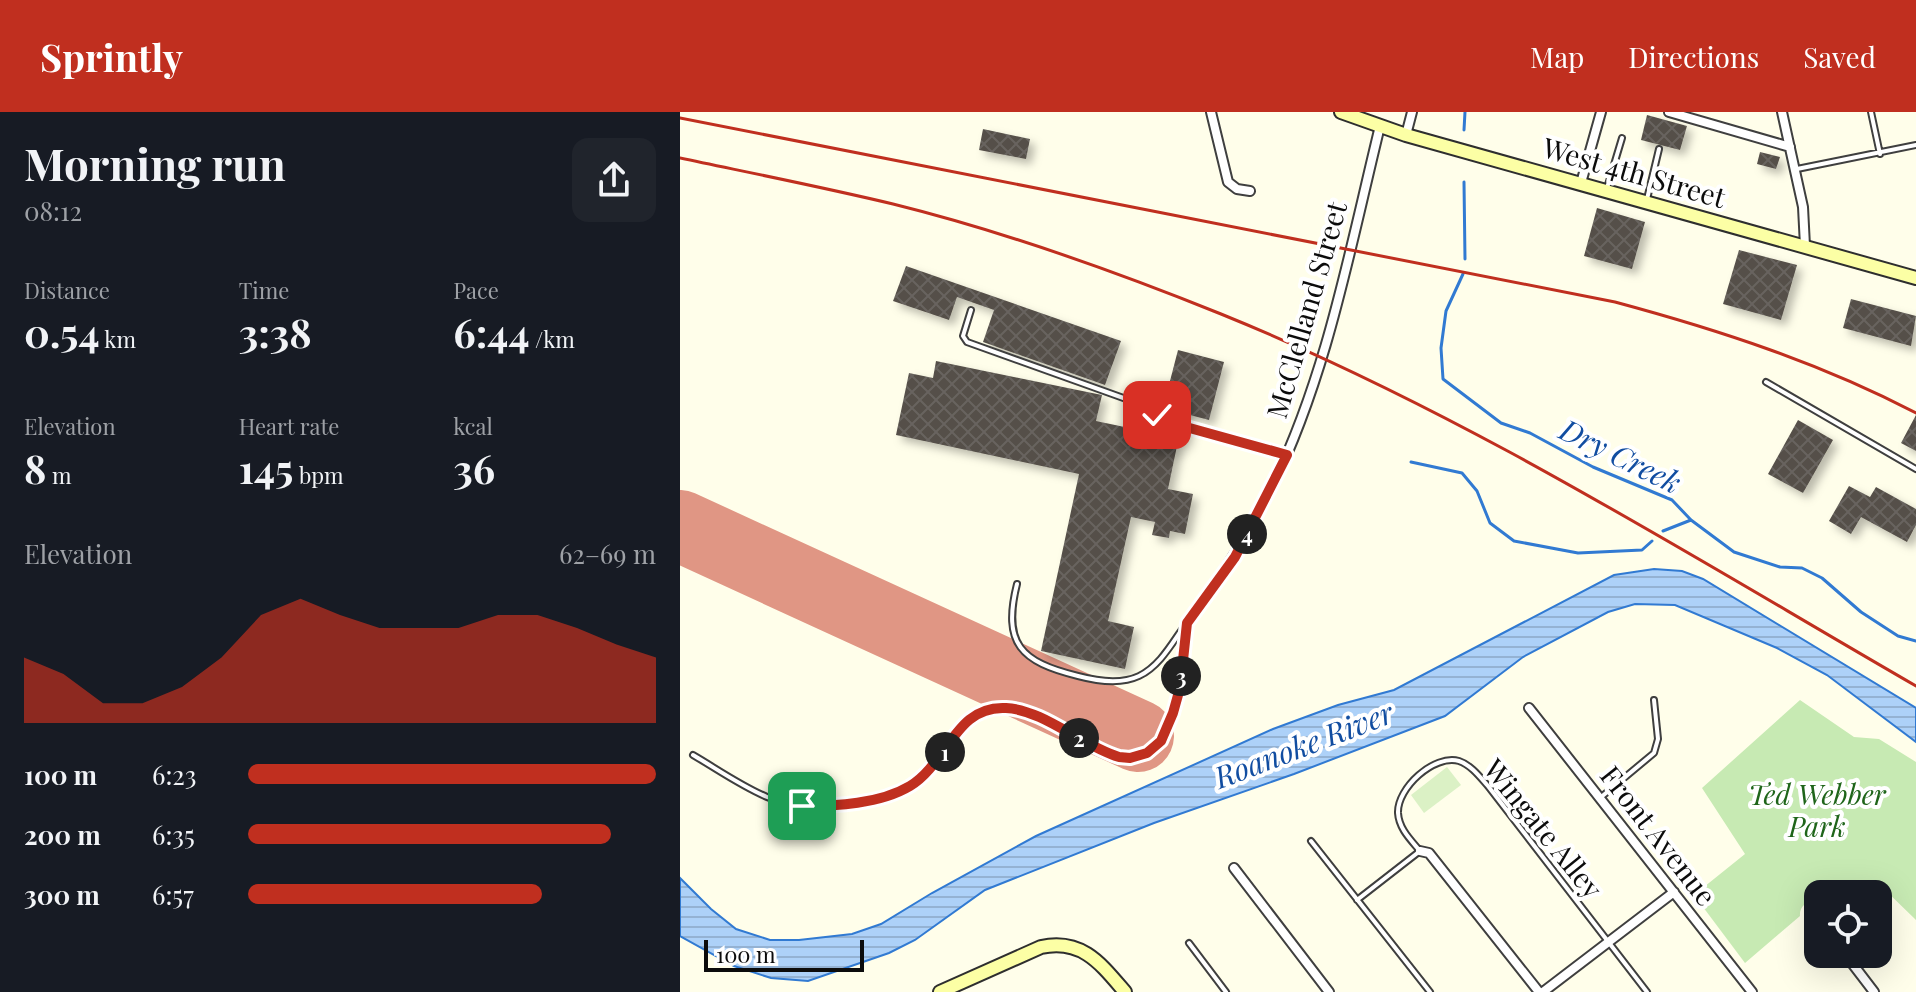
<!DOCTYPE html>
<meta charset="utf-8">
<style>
:root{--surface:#171b24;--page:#20242c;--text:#f1f3f6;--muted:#9ea1a6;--accent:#c02f1f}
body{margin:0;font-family:"Playfair Display",serif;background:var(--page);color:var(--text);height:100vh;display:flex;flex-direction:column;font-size:30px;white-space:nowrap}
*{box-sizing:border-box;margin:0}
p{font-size:26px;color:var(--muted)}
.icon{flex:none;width:44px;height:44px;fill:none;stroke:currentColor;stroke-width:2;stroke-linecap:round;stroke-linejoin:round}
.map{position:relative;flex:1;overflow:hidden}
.side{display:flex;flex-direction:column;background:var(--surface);width:680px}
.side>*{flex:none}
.tools{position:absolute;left:1124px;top:768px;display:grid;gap:16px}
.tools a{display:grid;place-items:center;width:88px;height:88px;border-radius:16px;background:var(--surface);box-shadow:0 8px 32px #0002;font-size:40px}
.scale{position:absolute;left:24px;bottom:20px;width:160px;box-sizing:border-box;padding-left:8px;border:4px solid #0c0c0c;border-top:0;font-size:22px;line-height:28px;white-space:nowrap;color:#0c0c0c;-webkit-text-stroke:6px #fff;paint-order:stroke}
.pin{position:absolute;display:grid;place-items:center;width:68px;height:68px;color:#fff;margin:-34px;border-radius:16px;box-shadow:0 4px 12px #0006}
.km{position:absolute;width:40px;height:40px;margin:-20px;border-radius:50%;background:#222;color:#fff;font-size:22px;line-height:40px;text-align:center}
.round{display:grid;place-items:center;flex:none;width:84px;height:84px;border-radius:16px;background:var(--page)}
.summary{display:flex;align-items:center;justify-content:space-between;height:136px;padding:0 24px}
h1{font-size:44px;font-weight:700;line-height:60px}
.metrics{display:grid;grid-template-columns:repeat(3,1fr);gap:12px;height:136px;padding:8px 24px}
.metrics div{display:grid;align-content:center}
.metrics b{font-size:40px;font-weight:700}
.metrics small{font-size:22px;font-weight:400}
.metrics p{font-size:22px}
.chart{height:224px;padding:16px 24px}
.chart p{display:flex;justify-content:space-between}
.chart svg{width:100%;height:144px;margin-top:8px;fill:var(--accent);opacity:.7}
ul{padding:0 24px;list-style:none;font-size:26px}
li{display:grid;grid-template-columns:128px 96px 1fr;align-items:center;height:60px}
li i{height:20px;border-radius:10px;background:var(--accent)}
header{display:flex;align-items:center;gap:48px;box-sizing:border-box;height:112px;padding:0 40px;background:var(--accent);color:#fff}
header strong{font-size:38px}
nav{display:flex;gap:44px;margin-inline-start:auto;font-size:28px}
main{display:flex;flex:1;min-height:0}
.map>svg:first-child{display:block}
</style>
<header>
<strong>Sprintly</strong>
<nav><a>Map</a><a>Directions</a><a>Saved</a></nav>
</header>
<main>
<section class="side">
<div class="summary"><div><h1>Morning run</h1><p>08:12</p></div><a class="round"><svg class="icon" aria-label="share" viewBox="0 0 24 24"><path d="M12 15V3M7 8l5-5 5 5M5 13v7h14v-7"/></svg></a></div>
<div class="metrics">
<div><p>Distance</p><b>0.54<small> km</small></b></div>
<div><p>Time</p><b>3:38</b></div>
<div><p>Pace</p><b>6:44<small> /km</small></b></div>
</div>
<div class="metrics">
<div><p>Elevation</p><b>8<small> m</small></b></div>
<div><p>Heart rate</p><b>145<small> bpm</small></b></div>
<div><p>kcal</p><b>36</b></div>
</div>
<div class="chart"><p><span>Elevation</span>62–69 m</p>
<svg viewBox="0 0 160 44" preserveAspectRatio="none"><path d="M0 44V24L10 29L20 38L30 38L40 33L50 24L60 11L70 6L80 11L90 15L100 15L110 15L120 11L130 11L140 15L150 20L160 24V44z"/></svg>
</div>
<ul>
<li><b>100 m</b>6:23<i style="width:100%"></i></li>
<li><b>200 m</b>6:35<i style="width:89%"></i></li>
<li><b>300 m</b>6:57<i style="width:72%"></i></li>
</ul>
</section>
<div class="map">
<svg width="1236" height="880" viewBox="0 0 1236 880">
<defs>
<pattern id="water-rules" width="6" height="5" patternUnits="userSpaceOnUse" patternTransform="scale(2)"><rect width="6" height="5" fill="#add1f8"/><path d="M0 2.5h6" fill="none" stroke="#94b2d3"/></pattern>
<pattern id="building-cross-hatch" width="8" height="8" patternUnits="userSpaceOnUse" patternTransform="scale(2)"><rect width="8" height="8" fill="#554f48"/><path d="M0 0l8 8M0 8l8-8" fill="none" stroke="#68645e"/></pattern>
<filter id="shadow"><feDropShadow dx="5.5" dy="5.5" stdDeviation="4" flood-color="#0004"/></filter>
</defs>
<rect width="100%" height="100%" fill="#fffeea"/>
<path fill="#c7eab3" d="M1120,588l54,37 25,2 37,23v158l-35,-34 -10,8h-53v7c-10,-2 -19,5 -18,15l-55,47 -51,-68 51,-41 -43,-66z"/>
<path fill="#dbf1c5" d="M767,655l14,18 -37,28 -13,-18z"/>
<path fill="url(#water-rules)" stroke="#317ad2" stroke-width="2" d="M974,457l28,2 21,8 213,129v34l-89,-67 -50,-27 -102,-43 -40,-1 -27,8 -85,45 -78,59 -151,58 -140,49 -169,67 -70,50 -26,13 -81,28 -37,-3 -37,-12 -54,-30v-58l31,31 25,20 34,11h29l53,-6 29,-10 51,-31 104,-57 237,-107 65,-24 56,-15 220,-115z"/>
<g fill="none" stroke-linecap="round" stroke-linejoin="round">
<path stroke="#317ad2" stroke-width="3" d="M784,18l1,-18
M784,70l1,77
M783,162l-17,37 -5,37 2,31 58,44 29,10 63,34 79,33 19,20 43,32 46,15 22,1 20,10 39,34 37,24 18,5
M731,350l51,11 15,18 13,32 24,18 64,12 64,-3 10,-9
M983,419l28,-11"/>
<path stroke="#e09684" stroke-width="72" d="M0,414l458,210"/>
</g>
<path fill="url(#building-cross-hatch)" filter="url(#shadow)" d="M967,3l40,11 -7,24 -39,-10z
M303,17l47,10 -4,20 -47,-9z
M1080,40l20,5 -4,12 -19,-5z
M917,96l48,14 -13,47 -48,-13z
M1059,138l58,15 -16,55 -58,-16z
M226,154l215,75 -16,44 -122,-43 11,-32 -37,-13 -8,23 -56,-19z
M1171,187l65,17 -5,30 -68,-18z
M498,238l46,12 -15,58 -46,-12z
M256,249l161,33 5,1 -6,26 38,8 3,-10 17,3 -4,19 27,5 -9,43 25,5 -8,40 -15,-3 -1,7 -17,-3 3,-13 -24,-5 -23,104 26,6 -9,42 -84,-18 38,-177 -183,-39 13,-62 24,5z
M1236,303v36l-15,-8z
M1118,308l35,20 -30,53 -35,-19z
M1169,374l21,11 6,-10 40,22v16l-9,17 -46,-25 -10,17 -22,-13z"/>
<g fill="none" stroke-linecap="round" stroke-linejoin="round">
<g stroke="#3f3f3f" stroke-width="8">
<path id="lane" d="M1191,0l9,42
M1117,57l119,-24
M927,76l15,-50
M967,87l12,-50
M291,198l-8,26 4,6 162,58 39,22 116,32
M1086,270l150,87
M337,472c-15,60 4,78 61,92 19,5 42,9 61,0 21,-10 33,-33 46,-51
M13,643c24,14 48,31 74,42 45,20 132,8 166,-30 21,-23 27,-56 64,-59 33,-3 83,30 111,46 73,21 75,-83 79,-131
M920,686l54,-45 4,-14 -4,-39
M631,729l119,151
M677,788l63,-49c-9,-11 -21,-22 -22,-38 -1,-25 36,-59 61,-52 12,4 21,16 29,25l159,206
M509,831l37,49"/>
</g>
<g stroke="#3f3f3f" stroke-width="12">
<path id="street" d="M531,0l17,70 9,7 13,2
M989,0l121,35
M1102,0l21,95 2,39
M726,23l6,-23
M901,71l20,-71
M507,511c31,-43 61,-86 84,-134 56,-113 79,-241 109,-363
M849,596l223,284
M740,739l9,2 110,139
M554,756l95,124
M1132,800l6,8
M1165,842l29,38
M863,880l131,-100"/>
</g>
<g stroke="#2e2e2e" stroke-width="16">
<path id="secondary" d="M661,0l65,23 510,143
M260,880l101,-45c41,-9 60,17 84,45"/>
</g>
<use href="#lane" stroke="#fff" stroke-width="4"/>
<use href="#street" stroke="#fff" stroke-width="8"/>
<use href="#secondary" stroke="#fcffa5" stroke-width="12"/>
<path stroke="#c02f1f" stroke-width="3" d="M0,6l935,184c104,28 205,61 301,111
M0,46c71,15 142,29 213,46 109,27 224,68 328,110 244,99 468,241 695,372"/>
</g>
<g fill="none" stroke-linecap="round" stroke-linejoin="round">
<g stroke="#fff" stroke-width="16">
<path id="route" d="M122,694c34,0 78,-2 108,-20 38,-23 45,-81 96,-78 38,2 76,38 113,49l11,1 17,-5 14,-12 12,-28 7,-25 7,-65 48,-66 52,-102 -119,-33 -11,-7"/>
</g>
<use href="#route" stroke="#c02f1f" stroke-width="10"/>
</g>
<g text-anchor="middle" stroke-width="8" stroke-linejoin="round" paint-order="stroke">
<g font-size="28" fill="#0c0c0c" stroke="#fff">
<text transform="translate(954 61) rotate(16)" y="10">West 4th Street</text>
<text transform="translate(627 198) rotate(-74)" y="10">McClelland Street</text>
<text transform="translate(863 717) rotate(51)" y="10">Wingate Alley</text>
<text transform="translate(978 724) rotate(52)" y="10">Front Avenue</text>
</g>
<g font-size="28" font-style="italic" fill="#1f651a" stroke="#fff">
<text x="1137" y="693">Ted Webber<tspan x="1137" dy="32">Park</tspan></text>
</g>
<g font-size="30" font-style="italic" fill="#114da1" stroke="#fff">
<text transform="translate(940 345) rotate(26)" y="10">Dry Creek</text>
<text transform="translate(624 634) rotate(-21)" y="10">Roanoke River</text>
</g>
</g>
</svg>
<div class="tools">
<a><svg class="icon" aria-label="locate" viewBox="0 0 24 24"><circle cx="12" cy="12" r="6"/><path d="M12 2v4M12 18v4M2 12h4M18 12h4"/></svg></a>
</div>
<div class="scale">100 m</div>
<div class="pin" style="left:122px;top:694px;background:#1e9e55"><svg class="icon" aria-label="arrive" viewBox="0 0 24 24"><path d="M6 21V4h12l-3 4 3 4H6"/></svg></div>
<div class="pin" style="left:477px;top:303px;background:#d93025"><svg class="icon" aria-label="check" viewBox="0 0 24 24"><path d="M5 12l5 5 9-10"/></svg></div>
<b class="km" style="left:265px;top:640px">1</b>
<b class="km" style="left:399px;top:626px">2</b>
<b class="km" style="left:501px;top:564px">3</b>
<b class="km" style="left:567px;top:422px">4</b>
</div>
</main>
